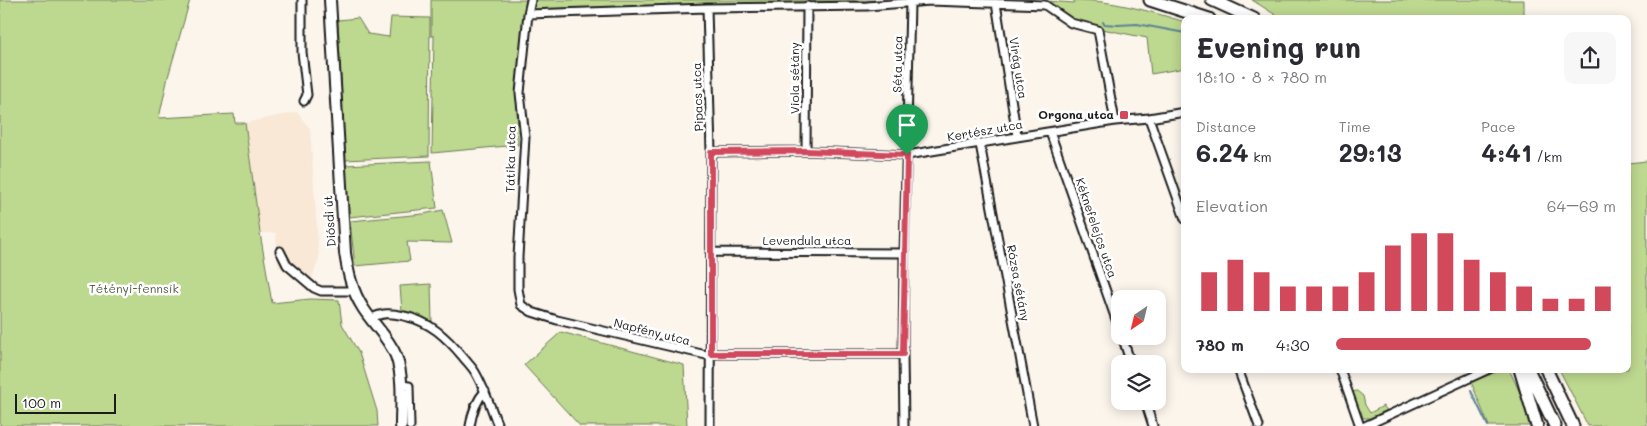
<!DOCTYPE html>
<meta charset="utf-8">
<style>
:root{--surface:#fff;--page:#f7f7f7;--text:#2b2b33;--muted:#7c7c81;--accent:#d1495b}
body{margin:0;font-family:Mali,sans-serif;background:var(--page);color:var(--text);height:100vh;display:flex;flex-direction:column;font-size:19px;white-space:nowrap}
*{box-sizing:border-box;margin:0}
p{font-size:16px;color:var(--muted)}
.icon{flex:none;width:28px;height:28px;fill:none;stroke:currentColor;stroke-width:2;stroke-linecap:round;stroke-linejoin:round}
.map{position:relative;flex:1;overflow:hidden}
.drawer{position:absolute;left:1181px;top:15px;width:450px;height:358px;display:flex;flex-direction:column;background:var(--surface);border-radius:10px;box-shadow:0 2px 12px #0003}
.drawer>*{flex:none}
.needle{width:32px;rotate:215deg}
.buttons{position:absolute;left:1111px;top:290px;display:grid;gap:10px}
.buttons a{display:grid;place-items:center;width:55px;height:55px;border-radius:10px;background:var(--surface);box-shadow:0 2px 12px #0003;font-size:25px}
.scale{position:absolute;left:15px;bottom:12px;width:101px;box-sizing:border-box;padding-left:5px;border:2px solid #1c1c1c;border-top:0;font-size:14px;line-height:18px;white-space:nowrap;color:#1c1c1c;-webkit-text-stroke:4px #fff;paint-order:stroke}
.pin{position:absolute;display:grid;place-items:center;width:42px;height:42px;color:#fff;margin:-51px -21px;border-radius:50% 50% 50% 0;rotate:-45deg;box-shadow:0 0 5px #0007}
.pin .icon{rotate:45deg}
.round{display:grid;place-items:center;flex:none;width:52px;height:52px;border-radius:10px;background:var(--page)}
.summary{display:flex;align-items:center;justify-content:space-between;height:85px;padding:0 15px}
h1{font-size:28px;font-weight:700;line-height:38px}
.figures{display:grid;grid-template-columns:repeat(3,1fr);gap:8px;height:85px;padding:5px 15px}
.figures div{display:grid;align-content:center}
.figures b{font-size:25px;font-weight:700}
.figures small{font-size:14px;font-weight:400}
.figures p{font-size:14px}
.chart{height:140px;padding:10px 15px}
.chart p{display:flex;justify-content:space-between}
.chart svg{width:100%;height:90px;margin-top:5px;stroke:var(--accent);stroke-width:6}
ul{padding:0 15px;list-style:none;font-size:16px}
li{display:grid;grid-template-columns:80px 60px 1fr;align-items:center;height:38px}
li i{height:12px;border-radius:6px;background:var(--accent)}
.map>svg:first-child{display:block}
</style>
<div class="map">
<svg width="1647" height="426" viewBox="0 0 1647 426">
<rect width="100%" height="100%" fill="#fcf5ec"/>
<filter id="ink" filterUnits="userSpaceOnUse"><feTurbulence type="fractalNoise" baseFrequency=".02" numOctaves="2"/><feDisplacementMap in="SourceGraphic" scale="10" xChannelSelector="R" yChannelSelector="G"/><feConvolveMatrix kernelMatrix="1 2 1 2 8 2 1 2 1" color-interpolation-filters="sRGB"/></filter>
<g filter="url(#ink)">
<path fill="#f8e8d5" d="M297,112l13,17 9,130 -10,26 -23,-18 -8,1 -2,-35h-16l-15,-110z"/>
<path fill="#bdd88f" stroke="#6c7a56" d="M0,0h190l-22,77 -9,41 75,-4 1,9h10l15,110 12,70 38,-4 29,1 3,24 17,29 18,58 1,15h-378z
M431,0h482l-50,2 -18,2 -50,-1 -254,7 -18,8 -6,75 1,52 -86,8 2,-117h-3z
M1074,0c37,0 76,11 111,22v46l-34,6 -4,-36 -60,-12 -24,-9 -17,-15 2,-1 26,2z
M1252,0h272v19h-242z
M391,17l39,1 -1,138 -84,4 -7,-140 20,-2 10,16 21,3z
M431,161l6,47 -88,9 -4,-52z
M1647,161v265h-59l-29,-57h69v-206z
M443,210l9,33 -45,-1 3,19 -55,5 -5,-45 73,-7z
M431,284l1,38 -30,-10 -2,-26z
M561,332l123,33 3,61h-107l-56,-61z
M1504,369h5l16,35 4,22h-40l-18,-44z
M1357,391l6,5 2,9 5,8 13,-7 4,4 -17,8h-7l-2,-7 -3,-2 -7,-17z"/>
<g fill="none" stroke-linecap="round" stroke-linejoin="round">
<path stroke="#5c8396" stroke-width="2" d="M1103,22l1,2 14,1 19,-1 48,9
M1471,391l17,35"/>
<g stroke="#1c1c1c" stroke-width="11">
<path id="minor" d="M302,0v52l5,43 -3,6
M531,0l-3,14 -8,79 5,44 -7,120v32l3,16 11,7 25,8 149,35 5,-1h192
M996,3l21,133
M707,8l4,144 -1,274
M528,14l179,-6 160,-2 63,-5 115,4 26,18 27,7 17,91
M1149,118l36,101
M1050,132l70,199
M980,144l53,282
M806,151l1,-145
M711,152l95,-1 101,4 208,-34 34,-3 36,-6
M280,251l7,14 27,23 7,3h32
M710,252l194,1
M370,319c12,-7 21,-6 34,-3 26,5 43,22 59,41 4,5 9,10 12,15 10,17 16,36 23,54
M1122,336l9,28
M1238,369l21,57
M1340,369l20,57
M401,385l8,1 1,40
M1145,401l8,25
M470,426c2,-13 6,-25 15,-35
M904,426l-1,-72 1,-101 6,-250
M1365,426l124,-57"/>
</g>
<g stroke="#1c1c1c" stroke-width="14">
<path id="secondary" d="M330,0l15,253c3,20 7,38 18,55 10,16 26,30 33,48 8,22 5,48 5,70"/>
</g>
<g stroke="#1c1c1c" stroke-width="15">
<path id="trunk" d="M1150,0l59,19
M1212,0l42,19
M1520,369l17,57
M1528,369l27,57
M1546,369l27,57"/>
</g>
<use href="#minor" stroke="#fff" stroke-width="7"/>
<use href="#secondary" stroke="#fff" stroke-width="10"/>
<use href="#trunk" stroke="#fff" stroke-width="11"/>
</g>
</g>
<g fill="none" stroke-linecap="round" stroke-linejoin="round" filter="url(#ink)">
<g stroke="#fff" stroke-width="10">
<path id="route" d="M806,151l101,4 -4,199h-192v-202z"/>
</g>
<use href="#route" stroke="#d1495b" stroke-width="6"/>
</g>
<rect fill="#d1495b" stroke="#fff" stroke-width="2" x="1119" y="110" width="10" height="10" rx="2.5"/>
<g text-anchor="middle" stroke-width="5" stroke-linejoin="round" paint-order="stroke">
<g font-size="12" fill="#1c1c1c" stroke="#fff">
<text transform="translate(898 64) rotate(-89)" y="4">Séta utca</text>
<text transform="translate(1018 68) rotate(81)" y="4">Virág utca</text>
<text transform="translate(795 78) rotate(-90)" y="4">Viola sétány</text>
<text transform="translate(698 97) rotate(-92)" y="4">Pipacs utca</text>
<text transform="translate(985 131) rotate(-10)" y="4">Kertész utca</text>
<text transform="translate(511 159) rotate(-89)" y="4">Tátika utca</text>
<text transform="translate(330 221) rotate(-94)" y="4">Diósdi út</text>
<text transform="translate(1096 228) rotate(71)" y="4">Kéknefelejcs utca</text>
<text x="807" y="245">Levendula utca</text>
<text transform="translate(1018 283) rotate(79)" y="4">Rózsa sétány</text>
<text transform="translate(652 332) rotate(14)" y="4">Napfény utca</text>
</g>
<g font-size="12" font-weight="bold" fill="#1c1c1c" stroke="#fff" text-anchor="end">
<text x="1114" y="119">Orgona utca</text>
</g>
<g font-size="12" fill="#545e44" stroke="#fff">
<text x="134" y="293">Tétényi-fennsík</text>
</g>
</g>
</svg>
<div class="buttons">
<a><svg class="needle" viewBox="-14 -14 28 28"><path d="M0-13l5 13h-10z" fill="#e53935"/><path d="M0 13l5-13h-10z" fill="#7c7c81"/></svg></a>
<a><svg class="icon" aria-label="layers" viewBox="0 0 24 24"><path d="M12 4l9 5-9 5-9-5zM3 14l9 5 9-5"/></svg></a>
</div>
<div class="scale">100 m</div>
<div class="pin" style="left:907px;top:155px;background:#1e9e55"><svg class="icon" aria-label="arrive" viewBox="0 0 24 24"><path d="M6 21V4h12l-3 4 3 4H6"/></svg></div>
<section class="drawer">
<div class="summary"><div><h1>Evening run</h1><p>18:10 · 8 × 780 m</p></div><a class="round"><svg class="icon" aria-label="share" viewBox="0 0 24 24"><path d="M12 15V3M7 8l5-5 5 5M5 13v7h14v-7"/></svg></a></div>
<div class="figures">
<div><p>Distance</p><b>6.24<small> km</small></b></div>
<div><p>Time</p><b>29:13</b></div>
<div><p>Pace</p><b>4:41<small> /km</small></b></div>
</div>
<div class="chart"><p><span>Elevation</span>64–69 m</p>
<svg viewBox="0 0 160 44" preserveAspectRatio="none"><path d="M5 44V25M15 44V19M25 44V25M35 44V32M45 44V32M55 44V32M65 44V25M75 44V12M85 44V6M95 44V6M105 44V19M115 44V25M125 44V32M135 44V38M145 44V38M155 44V32"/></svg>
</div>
<ul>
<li><b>780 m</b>4:30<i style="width:91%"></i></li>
</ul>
</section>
</div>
